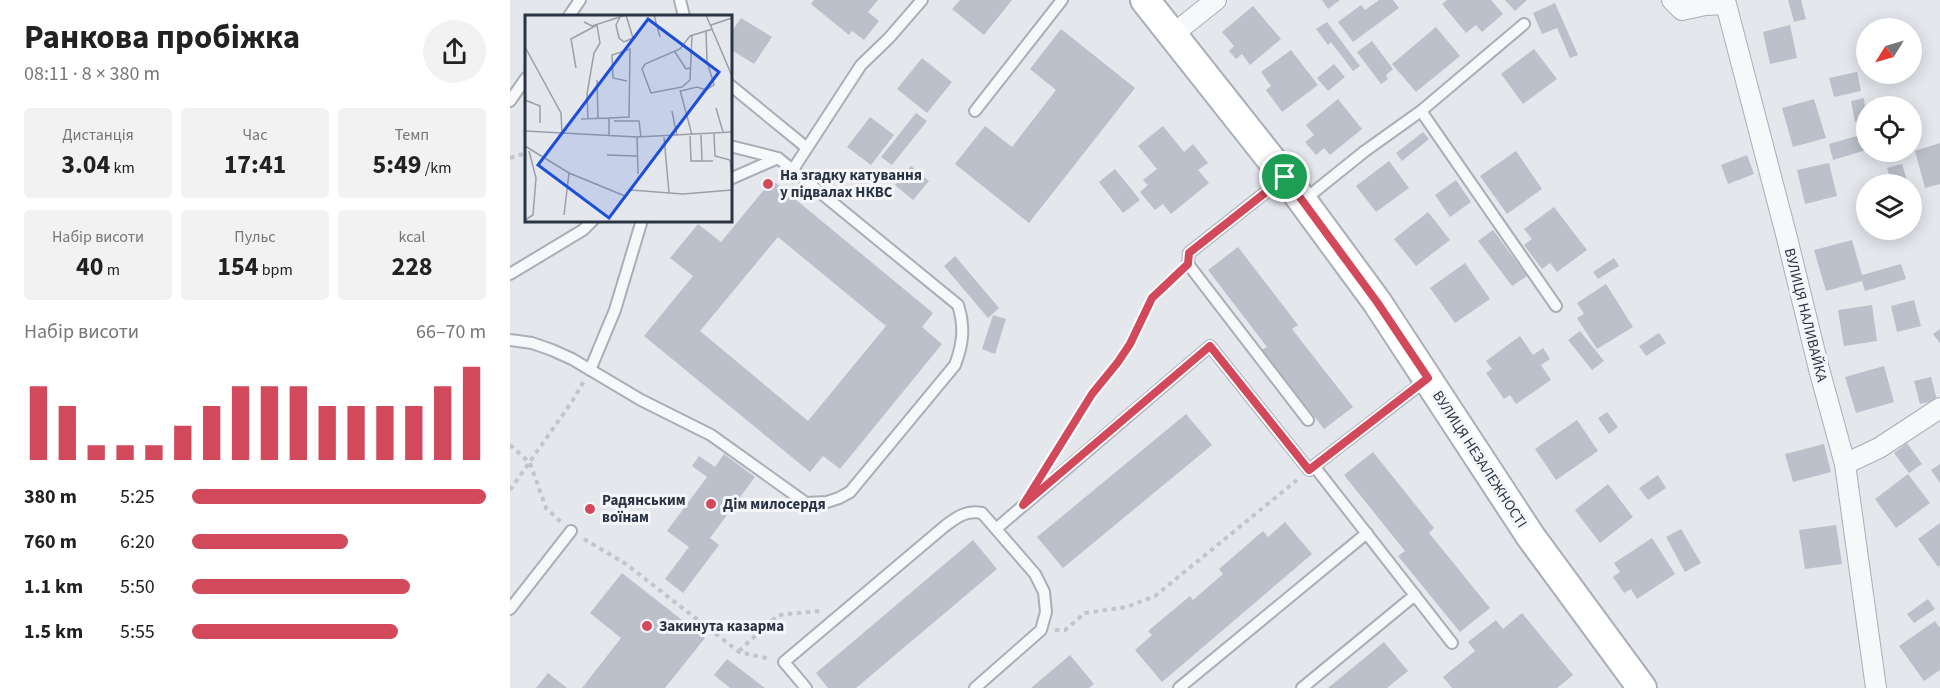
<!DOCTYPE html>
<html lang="uk">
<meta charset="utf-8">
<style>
:root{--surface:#fff;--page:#f2f2f2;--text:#222;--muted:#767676;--accent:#d1495b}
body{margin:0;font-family:"Source Sans 3",sans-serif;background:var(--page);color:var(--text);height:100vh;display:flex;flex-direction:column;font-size:22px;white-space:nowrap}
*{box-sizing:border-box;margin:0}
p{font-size:20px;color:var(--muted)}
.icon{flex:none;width:33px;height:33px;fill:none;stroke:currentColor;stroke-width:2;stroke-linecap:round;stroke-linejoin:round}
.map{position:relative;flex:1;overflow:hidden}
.sheet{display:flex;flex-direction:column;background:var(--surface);width:510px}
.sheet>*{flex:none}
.needle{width:39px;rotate:233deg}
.controls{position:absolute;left:1346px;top:18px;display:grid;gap:12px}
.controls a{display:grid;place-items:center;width:66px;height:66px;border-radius:50%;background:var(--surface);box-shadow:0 3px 15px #0003;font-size:30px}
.pin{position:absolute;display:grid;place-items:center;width:51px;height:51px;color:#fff;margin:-26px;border:3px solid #fff;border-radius:50%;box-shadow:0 2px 6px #0007}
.round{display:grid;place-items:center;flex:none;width:63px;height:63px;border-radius:32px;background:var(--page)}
.summary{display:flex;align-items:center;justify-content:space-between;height:102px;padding:0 24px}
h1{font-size:33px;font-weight:700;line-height:45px}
.figures{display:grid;grid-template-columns:repeat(3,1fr);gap:9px;height:102px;padding:6px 24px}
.figures div{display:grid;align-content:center;border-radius:6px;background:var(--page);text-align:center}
.figures b{font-size:26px;font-weight:700}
.figures small{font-size:16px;font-weight:400}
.figures p{font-size:16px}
.chart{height:168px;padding:12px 24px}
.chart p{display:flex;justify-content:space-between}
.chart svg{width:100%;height:108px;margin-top:6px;stroke:var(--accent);stroke-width:6}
ul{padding:0 24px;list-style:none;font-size:20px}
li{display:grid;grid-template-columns:96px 72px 1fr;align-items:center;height:45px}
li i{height:15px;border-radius:8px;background:var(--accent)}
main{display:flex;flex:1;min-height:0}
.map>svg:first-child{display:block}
</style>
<main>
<section class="sheet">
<div class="summary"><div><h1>Ранкова пробіжка</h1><p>08:11 · 8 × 380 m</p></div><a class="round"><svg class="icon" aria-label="share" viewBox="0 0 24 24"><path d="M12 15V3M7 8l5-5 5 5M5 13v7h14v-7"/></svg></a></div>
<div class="figures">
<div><p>Дистанція</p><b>3.04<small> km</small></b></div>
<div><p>Час</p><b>17:41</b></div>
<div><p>Темп</p><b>5:49<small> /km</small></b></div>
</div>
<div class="figures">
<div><p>Набір висоти</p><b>40<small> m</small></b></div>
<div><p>Пульс</p><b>154<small> bpm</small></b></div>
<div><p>kcal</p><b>228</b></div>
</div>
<div class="chart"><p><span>Набір висоти</span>66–70 m</p>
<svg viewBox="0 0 160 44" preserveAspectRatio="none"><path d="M5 44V14M15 44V22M25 44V38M35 44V38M45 44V38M55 44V30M65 44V22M75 44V14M85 44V14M95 44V14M105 44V22M115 44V22M125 44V22M135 44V22M145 44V14M155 44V6"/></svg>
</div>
<ul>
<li><b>380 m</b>5:25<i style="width:100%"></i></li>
<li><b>760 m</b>6:20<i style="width:53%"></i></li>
<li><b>1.1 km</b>5:50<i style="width:74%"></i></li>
<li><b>1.5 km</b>5:55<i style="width:70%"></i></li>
</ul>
</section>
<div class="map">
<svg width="1430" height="688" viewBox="0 0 1430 688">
<rect width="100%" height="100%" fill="#e4e7ec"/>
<path fill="#bbc0ca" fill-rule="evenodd" d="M304,0h64l-10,12 11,9 -15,19 -12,-9 -3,4 -38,-31z
M450,0h52l-28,35 -32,-26z
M812,0h18l-12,9z
M869,0h14l6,8 -46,34 -15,-20 23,-17 4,5z
M937,0h44l12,14 -21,18 -6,-7 -10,8 -24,-29z
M995,0h22l-12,11z
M1278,0h13l5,19 -12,3z
M1045,3l23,52 -8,3 -13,-30 -15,6 -9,-21z
M743,6l28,33 -31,26 -8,-11 -6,5 -7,-8 5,-5 -12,-14z
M231,18l31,19 -18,27 -24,-15v-15z
M817,22l33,44 -7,5 -22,-29 -3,3 -12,-16z
M1280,25l7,33 -27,6 -7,-32z
M926,27l24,29 -44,36 -24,-28z
M551,29l74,59 -106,135 -74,-59 30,-38 27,21 44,-57 -26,-21z
M862,41l21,28 -7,6 2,4 -7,5 -24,-32z
M1024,49l23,30 -34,25 -22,-30z
M781,50l27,35 -36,27 -16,-22 5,-4 -10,-14z
M412,58l30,24 -25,31 -30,-24z
M824,64l11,13 -17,14 -11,-13z
M1347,72l4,19 -27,6 -5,-19z
M1354,98l2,22 -11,2 -4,-21z
M828,99l24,30 -32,26 -6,-7 -8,7 -11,-13 9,-7 -8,-10z
M1304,99l12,39 -33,9 -11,-39z
M406,113l11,8 -35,44 -11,-8z
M360,117l24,18 -23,30 -24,-18z
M653,126l21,26 9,-8 15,19 -10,7 11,13 -38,31 -8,-10 -8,6 -15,-18 8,-7 -5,-5 14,-11 -19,-23z
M913,132l6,7 -27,22 -6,-8z
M1354,134l2,16 -33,10 -4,-16z
M1430,143v41l-15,4 -10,-37z
M1006,151l26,38 -35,25 -27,-38z
M1237,155l7,19 -26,10 -7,-19z
M879,161l20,27 -33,24 -20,-26z
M1319,163l8,33 -32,8 -8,-34z
M1392,164l6,20h-16l-5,-16z
M401,166l18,15 -16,19 -18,-15z
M605,169l25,31 -17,13 -24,-31z
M262,180l161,133 -11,14 20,17 -102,125 -17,-13 -13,16 -166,-136 49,-60 -23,-18 28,-34 23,18zM268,237l108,89 -78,95 -108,-90z
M946,180l15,22 -21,15 -15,-22z
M1044,207l33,43 -30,22 -7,-9 -8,6 -18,-24 8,-6 -8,-10z
M918,212l22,28 -34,26 -22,-27z
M983,230l34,46 -15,10 -34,-45z
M1342,240l10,35 39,-11 5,15 -41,12 -3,-10 -36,10 -12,-41z
M728,247l60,78 -6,4 61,78 -29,22 -62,-79 5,-3 -59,-77z
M445,256l44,52 -11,10 -44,-52z
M1104,258l5,8 -21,13 -5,-7z
M955,263l25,36 -35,24 -25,-35z
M1096,284l27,43 -36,22 -20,-31 7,-4 -7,-11z
M1404,300l7,26 -24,6 -6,-26z
M1362,305l5,36 -33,5 -6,-36z
M483,315l13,4 -11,35 -13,-5z
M1430,329v14l-7,-9z
M1070,331l24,30 -12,9 -24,-30z
M1149,333l7,10 -20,13 -7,-10z
M1010,336l13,19 10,-7 7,11 -9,6 10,15 -35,24 -6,-9 -6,4 -18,-26 6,-4 -6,-8z
M1374,366l10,36 -38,11 -11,-36z
M1421,377l6,23 -17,4 -6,-23z
M1097,412l11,15 -9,7 -11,-16z
M676,414l26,31 -149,123 -26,-31z
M1067,420l21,31 -42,29 -21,-31z
M1397,443l15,21 -13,9 -15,-20z
M1314,444l7,28 -38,10 -8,-28z
M863,452l61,76 -5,5 61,75 -30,24 -62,-76 7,-5 -61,-76z
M214,454l31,23 -45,61 9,7 -36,48 -18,-14 24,-32 -22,-16 40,-54 -15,-11 7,-10 16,11z
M1430,464v19l-9,-13z
M1398,474l22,29 -34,25 -21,-29z
M1148,475l8,13 -18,12 -9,-12z
M1098,484l25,33 -33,26 -25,-33z
M775,522l27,32 -150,128 -27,-32 17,-15 -4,-4 42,-35 3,4 30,-26 -4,-5 44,-38 5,6z
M1430,523v42l-2,2 -20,-28z
M1326,525l6,39 -37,5 -6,-39z
M1171,529l20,34 -16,9 -19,-35z
M1142,538l23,36 -38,25 -6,-10 -7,4 -11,-16 7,-5 -6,-9z
M463,540l24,29 -141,119h-28l-12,-15z
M112,573l83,65 -40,50h-83l39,-50 -31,-25z
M1418,599l7,10 -21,14 -7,-9z
M1012,613l51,62 -16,13h-105l-9,-11 32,-26 -7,-9 28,-22 7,9z
M1425,621l5,7v42l-16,11 -25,-35z
M874,642l24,29 -21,17h-59z
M560,655l24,29 -5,4h-58z
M217,659l38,29h-35l-16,-13z
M38,673l19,15h-31z"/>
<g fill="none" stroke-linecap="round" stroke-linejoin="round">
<g stroke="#a9aeb7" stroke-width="14">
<path id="service" d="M170,0l4,16
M59,16l11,-16
M220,85l77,63
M0,101l16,-23
M465,111l87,-111
M911,111l135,195
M282,171l69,-106 28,-27 33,-38
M775,177l-96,76 -1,11 120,156
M220,179l48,-21
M794,200l61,-49 56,-40 103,-87
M0,274l73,-44 10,-10
M0,340l22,3 20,7 20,9 69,41 70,35 95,68 21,-1 12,-4 11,-6 105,-127c8,-21 10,-38 3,-60l-180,-147 -48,-12
M80,370l25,-60 27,-90
M916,380l-112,86 138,177
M487,528l213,-182 99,124 5,-4
M0,609l61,-78
M296,688l-22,-26 161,-136c12,-9 21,-16 37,-13l53,61 9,18 2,20 -5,18 -66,58
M669,688l188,-155
M792,688l113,-93"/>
</g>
<g stroke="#a9aeb7" stroke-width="22">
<path id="minor" d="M1162,0l10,10 23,-5 21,-1 61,234 32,131 26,95 31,224
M662,35l44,-35
M1335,464l34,-16 61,-40"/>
</g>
<g stroke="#a9aeb7" stroke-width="32">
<path id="secondary" d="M635,0l140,177 92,125 154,235 111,151"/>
</g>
<path stroke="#c2c5cb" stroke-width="4" stroke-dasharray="4.5 4.5" stroke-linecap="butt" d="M0,158l16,-5
M0,445l20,18 16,45 15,14
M542,458l40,-64 26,-32 12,-18 22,-46 25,-23
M0,490l61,-87 13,-22
M74,539l42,25 113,88 31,7
M545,630h10l20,-17 42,-6 28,-11 142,-116
M229,651l39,-36 42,-4"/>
<use href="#service" stroke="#f7f8fa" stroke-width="10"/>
<use href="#minor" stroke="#f7f8fa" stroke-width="20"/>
<use href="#secondary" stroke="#fff" stroke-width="28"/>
</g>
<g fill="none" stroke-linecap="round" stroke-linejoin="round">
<g stroke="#fff" stroke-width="12">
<path id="route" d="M775,177l92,125 51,76 -119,92 -99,-124 -187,159 69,-111 26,-32 12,-18 22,-46 36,-34 1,-11z"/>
</g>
<use href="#route" stroke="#d1495b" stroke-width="8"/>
</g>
<g fill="#d1495b" stroke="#f4f6f9" stroke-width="2">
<circle cx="258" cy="184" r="6"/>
<circle cx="201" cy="504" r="6"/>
<circle cx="80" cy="509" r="6"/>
<circle cx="137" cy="626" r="6"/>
</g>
<g text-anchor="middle" stroke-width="6" stroke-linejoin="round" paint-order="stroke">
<g font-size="15" font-weight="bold" fill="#2b3445" stroke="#f4f6f9" text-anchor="start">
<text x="270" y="180">На згадку катування<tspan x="270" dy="17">у підвалах НКВС</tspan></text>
<text x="92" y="505">Радянським<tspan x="92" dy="17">воїнам</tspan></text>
<text x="213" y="509">Дім милосердя</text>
<text x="149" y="631">Закинута казарма</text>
</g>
<g font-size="15" fill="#2b3445" stroke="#f4f6f9">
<text transform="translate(1296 315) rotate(76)" y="5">ВУЛИЦЯ НАЛИВАЙКА</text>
<text transform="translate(970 459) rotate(57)" y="5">ВУЛИЦЯ НЕЗАЛЕЖНОСТІ</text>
</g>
</g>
<g transform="translate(15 15)">
<rect width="207" height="207" fill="#e4e7ec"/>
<path fill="none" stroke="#9a9fa9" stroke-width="1.5" d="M129,0l6,22M181,0l26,61M95,2l-4,8 3,13 5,4 9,-4 -7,-23M59,7l8,4 34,-11M186,10l21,-7M167,20l-2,45 -8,7 -31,6 -9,-24 3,-5 35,-15 10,-13 16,-5 7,-2M0,32l36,66 1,21M150,37l11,17 4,-1M51,53l-5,-29 26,-14M72,65l1,38M155,75l12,45M156,76l16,-4 9,3 8,-5 -7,-24 -1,-30M0,85l15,6v17M191,93l7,24M147,96l5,25M84,103l20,-1 1,-68 -18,6 1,23 14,3M56,104l28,-1v18M63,104l-1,-25 7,-41 6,-10 -3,-18M89,106h25l2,16M0,116l112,6 95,-5M189,119l1,22 15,4 2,17M176,120l1,26M165,121l1,25h22M112,122l1,37M139,122l5,56M0,131l44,27 56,23 6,-6 52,4 49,-4M82,140l30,1M39,200l5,-42M0,205l8,-5 3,-37 -7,-27"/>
<path fill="#1d4ed8" fill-opacity="0.15" stroke="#1d4ed8" stroke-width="3" d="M123,4l71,53 -110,146 -71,-53z"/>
<rect width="207" height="207" fill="none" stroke="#2b3445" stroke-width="3"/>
</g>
</svg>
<div class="controls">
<a><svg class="needle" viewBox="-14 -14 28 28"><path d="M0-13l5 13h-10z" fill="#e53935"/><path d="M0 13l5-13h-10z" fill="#767676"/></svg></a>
<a><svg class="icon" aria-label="locate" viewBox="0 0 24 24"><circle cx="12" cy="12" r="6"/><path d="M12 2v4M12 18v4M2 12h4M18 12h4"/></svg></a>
<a><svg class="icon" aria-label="layers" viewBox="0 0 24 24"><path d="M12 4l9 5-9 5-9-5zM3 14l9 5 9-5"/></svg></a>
</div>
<div class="pin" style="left:775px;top:177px;background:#1e9e55"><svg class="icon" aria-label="arrive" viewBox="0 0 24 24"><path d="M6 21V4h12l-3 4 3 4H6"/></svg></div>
</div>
</main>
